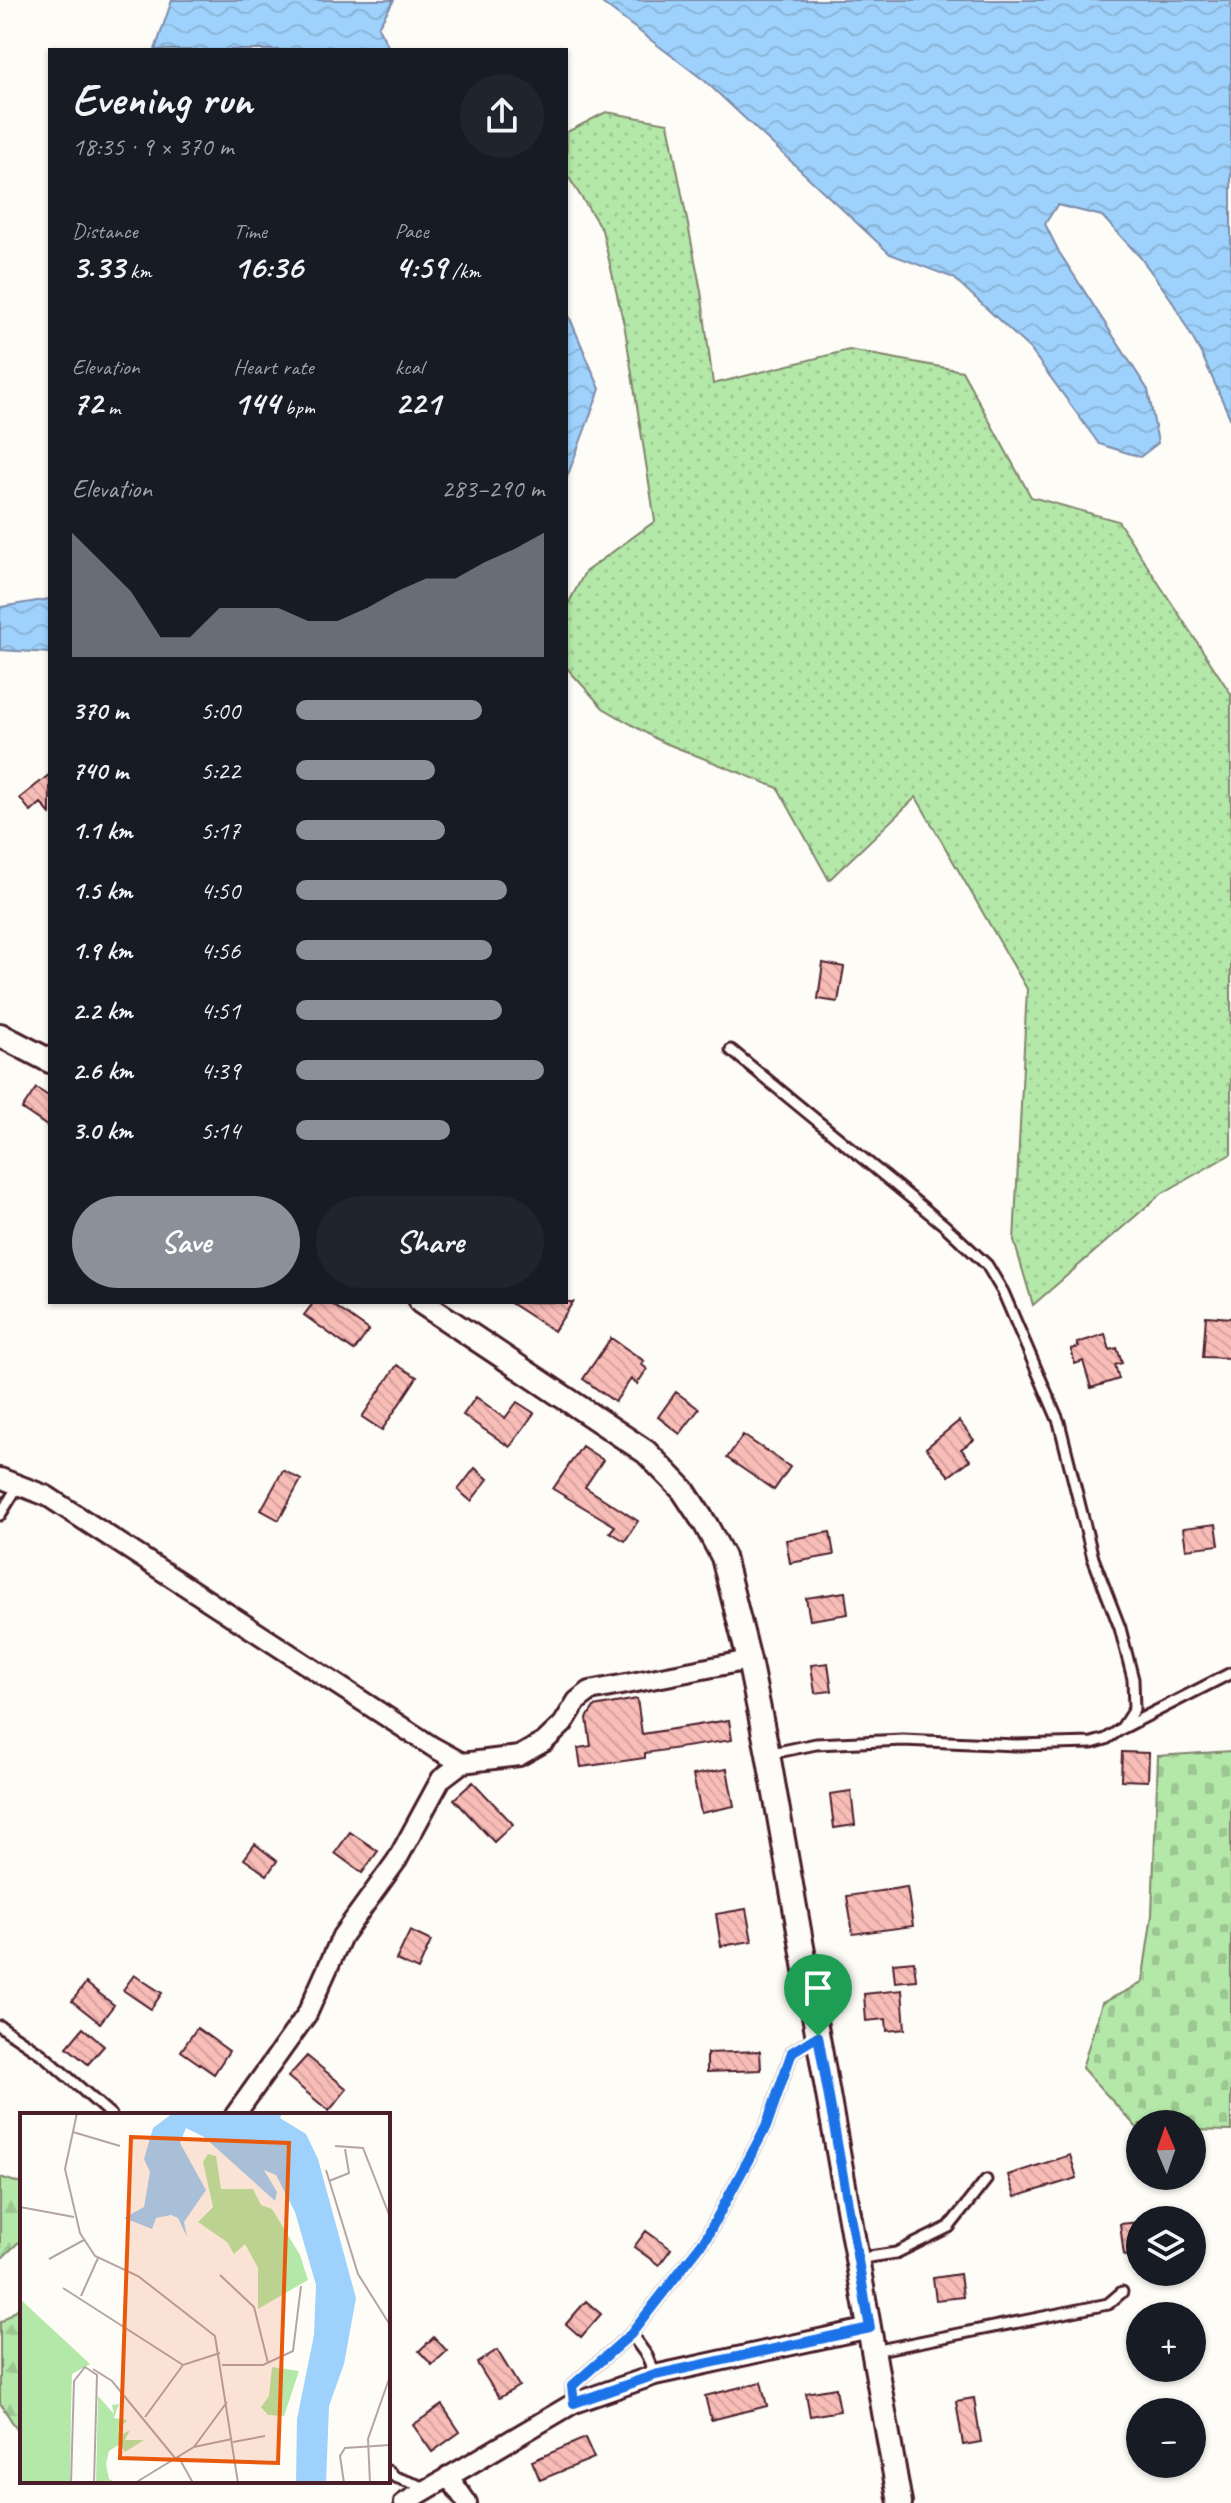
<!DOCTYPE html>
<meta charset="utf-8">
<style>
:root{--surface:#171b24;--page:#20242c;--text:#f1f3f6;--muted:#9ea1a6;--accent:#8c9099}
body{margin:0;font-family:Caveat,sans-serif;background:var(--page);color:var(--text);height:100vh;display:flex;flex-direction:column;font-size:30px;white-space:nowrap}
*{box-sizing:border-box;margin:0}
p{font-size:26px;color:var(--muted)}
.icon{flex:none;width:44px;height:44px;fill:none;stroke:currentColor;stroke-width:2;stroke-linecap:round;stroke-linejoin:round}
.map{position:relative;flex:1;overflow:hidden}
.panel{position:absolute;left:48px;top:48px;width:520px;height:1256px;display:flex;flex-direction:column;background:var(--surface);border-radius:0px;box-shadow:0 2px 6px #0004}
.panel>*{flex:none}
.needle{width:52px;rotate:358deg}
.buttons{position:absolute;left:1126px;top:2110px;display:grid;gap:16px}
.buttons a{display:grid;place-items:center;width:80px;height:80px;border-radius:50%;background:var(--surface);box-shadow:0 2px 6px #0004;font-size:40px}
.pin{position:absolute;display:grid;place-items:center;width:68px;height:68px;color:#fff;margin:-82px -34px;border-radius:50% 50% 50% 0;rotate:-45deg;box-shadow:0 0 8px #0007}
.pin .icon{rotate:45deg}
.round{display:grid;place-items:center;flex:none;width:84px;height:84px;border-radius:42px;background:var(--page)}
.headline{display:flex;align-items:center;justify-content:space-between;height:136px;padding:0 24px}
h1{font-size:44px;font-weight:700;line-height:60px}
.figures{display:grid;grid-template-columns:repeat(3,1fr);gap:12px;height:136px;padding:8px 24px}
.figures div{display:grid;align-content:center}
.figures b{font-size:34px;font-weight:700}
.figures small{font-size:22px;font-weight:400}
.figures p{font-size:22px}
.chart{height:224px;padding:16px 24px}
.chart p{display:flex;justify-content:space-between}
.chart svg{width:100%;height:144px;margin-top:8px;fill:var(--accent);opacity:.7}
.primary-button{display:flex;gap:16px;margin-top:auto;padding:16px 24px}
.primary-button a{flex:1;height:92px;border-radius:48px;background:var(--accent);color:#fff;font-size:32px;font-weight:700;line-height:92px;text-align:center}
.primary-button a+a{background:var(--page);color:var(--text)}
ul{padding:0 24px;list-style:none;font-size:26px}
li{display:grid;grid-template-columns:128px 96px 1fr;align-items:center;height:60px}
li i{height:20px;border-radius:10px;background:var(--accent)}
.map>svg:first-child{display:block}
</style>
<div class="map">
<svg width="1231" height="2503" viewBox="0 0 1231 2503">
<defs>
<pattern id="grass-dots" width="8" height="8" patternUnits="userSpaceOnUse" patternTransform="scale(2)"><rect width="8" height="8" fill="#b4e8a9"/><path d="M2 2h.1M6 6h.1" fill="none" stroke="#9cc792" stroke-width="1.8" stroke-linecap="round"/></pattern>
<pattern id="forest-firs" width="22" height="20" patternUnits="userSpaceOnUse" patternTransform="scale(2)"><rect width="22" height="20" fill="#b4e8a9"/><path d="M5 1l3.5 6h-7zM16 11l3.5 6h-7z" fill="#9cc792"/></pattern>
<pattern id="cemetery-stones" width="16" height="16" patternUnits="userSpaceOnUse" patternTransform="scale(2)"><rect width="16" height="16" fill="#b4e8a9"/><path d="M2 7V4a2 2 0 0 1 4 0v3zM10 15v-3a2 2 0 0 1 4 0v3z" fill="#9cc792"/></pattern>
<pattern id="water-waves" width="16" height="10" patternUnits="userSpaceOnUse" patternTransform="scale(2)"><rect width="16" height="10" fill="#9ed2fc"/><path d="M0 5q4-4 8 0t8 0" fill="none" stroke="#8ab4d8"/></pattern>
<pattern id="building-back-hatch" width="6" height="6" patternUnits="userSpaceOnUse" patternTransform="scale(2)"><rect width="6" height="6" fill="#f9bdb8"/><path d="M-1 5l2 2M0 0l6 6M5-1l2 2" fill="none" stroke="#d7a29e"/></pattern>
</defs>
<rect width="100%" height="100%" fill="#fdfcf7"/>
<filter id="ink" filterUnits="userSpaceOnUse"><feTurbulence type="fractalNoise" baseFrequency=".0125" numOctaves="2"/><feDisplacementMap in="SourceGraphic" scale="16" xChannelSelector="R" yChannelSelector="G"/><feConvolveMatrix kernelMatrix="1 2 1 2 8 2 1 2 1" color-interpolation-filters="sRGB"/></filter>
<g filter="url(#ink)">
<path fill="url(#grass-dots)" stroke="#7f846a" stroke-width="2" d="M606,112l62,11 33,168 12,93 136,-34 113,21 69,126 87,24 113,173v460l-70,40 -128,111 -19,-64 13,-252 -111,-192 -87,83 -51,-92 -118,-47 -57,-33 -37,-41v-59l19,-36 70,-51 -30,-192 -23,-99 -36,-57 1,-41z"/>
<path fill="url(#forest-firs)" stroke="#7f846a" stroke-width="2" d="M0,2177l22,7v55l-22,21z
M22,2305v19l-5,5 5,11v97l-22,-34v-80z"/>
<path fill="url(#cemetery-stones)" stroke="#7f846a" stroke-width="2" d="M1231,1751v380l-39,-1v-6h-52l-2,5 -56,-61 20,-65 40,-20 10,-68 6,-159z"/>
<path fill="url(#water-waves)" stroke="#7c8aa8" stroke-width="2" d="M172,0h222l-16,27 12,23h-235z
M598,0h633v420l-28,-63 -32,-58 -31,-42 -38,-41 -45,-11 -12,19 14,28 89,138 10,53 -18,14 -41,-13 -69,-95 -76,-71 -64,-24 -185,-173z
M566,309l34,80 -34,91z
M50,599v54l-50,-3v-43z"/>
<path fill="url(#building-back-hatch)" stroke="#4a1f2b" stroke-width="2" d="M50,774v40l-9,-11 -10,9 -11,-14z
M823,963l21,4 -6,35 -20,-3z
M36,1088l14,9v31l-28,-19z
M314,1302h15l40,28 -15,21 -50,-36z
M509,1302h64l-19,29z
M1206,1316l25,2v40l-28,-1z
M1105,1334l5,16 7,-2 5,15 -7,2 4,14 -28,9 -8,-27 -8,3 -4,-15 8,-2 -2,-4z
M611,1338l33,23 -3,3 6,5 -10,15 -6,-5 -16,23 -32,-23z
M397,1365l20,12 -35,53 -20,-13z
M676,1392l23,17 -19,25 -22,-17z
M476,1397l29,21 12,-16 17,11 -24,34 -47,-32z
M959,1421l15,19 -13,9 9,11 -21,16 -23,-28z
M743,1435l47,32 -16,23 -47,-32z
M582,1446l21,14 -18,27 53,34 -13,20 -15,-9 5,-6 -62,-37z
M475,1468l13,11 -17,22 -13,-11z
M283,1470l18,10 -22,40 -18,-10z
M1216,1524l3,21 -33,4 -3,-21z
M830,1532l4,23 -44,8 -4,-23z
M845,1592l3,22 -38,6 -4,-22z
M828,1663l4,28 -17,2 -4,-28z
M637,1699l5,35 87,-14 3,20 -87,13v5l-64,9 -3,-19 13,-2 -4,-28 7,-11z
M1122,1752l27,1 -1,28 -27,-1z
M727,1769l7,37 -33,7 -8,-38z
M473,1782l40,42 -19,18 -40,-43z
M851,1791l4,34 -21,3 -4,-34z
M350,1832l28,19 -16,22 -27,-20z
M255,1844l22,17 -10,14 -23,-16z
M907,1887l6,39 -60,8 -6,-38z
M746,1909l6,32 -31,5 -5,-32z
M410,1931l21,10 -13,29 -22,-10z
M914,1961l2,19 -21,2 -2,-19z
M134,1975l28,18 -11,16 -28,-19z
M86,1983l28,22 -14,18 -28,-22z
M902,1990l3,39 -18,2 -1,-12 -20,2 -2,-27z
M83,2028l21,18 -16,18 -21,-17z
M197,2028l32,23 -15,23 -33,-23z
M760,2051l1,19 -54,2v-19z
M307,2056l40,33 -18,22 -41,-34z
M1070,2155l7,23 -62,19 -7,-22z
M1140,2222v32l-16,2 -4,-32z
M646,2231l25,18 -12,16 -25,-18z
M960,2274l3,23 -27,3 -3,-22z
M586,2301l15,13 -20,23 -15,-13z
M434,2337l13,14 -15,14 -13,-14z
M497,2350l22,36 -20,12 -22,-35z
M761,2382l6,24 -56,14 -6,-24z
M836,2388l4,23 -30,5 -4,-23z
M974,2398l7,44 -18,3 -7,-44z
M442,2405l18,27 -28,20 -19,-27z
M585,2438l9,20 -54,22 -8,-19z"/>
<g fill="none" stroke-linecap="round" stroke-linejoin="round">
<g stroke="#4a1f2b" stroke-width="15">
<path id="service" d="M731,1050l213,175 43,40 16,27 56,130 34,136 27,70 13,51 1,30 -13,20
M0,1515l18,-29
M768,1754l48,-10 87,-4 113,5 76,-2 14,-4 15,-10 110,-56
M0,2026l43,29 68,60
M856,2259l40,-6 53,-26 37,-47
M631,2334l16,22 8,19
M874,2351l234,-47 14,-12
M573,2403l-1,-17 59,-52 75,-96 60,-111 26,-75 26,-16
M388,2471l7,6 32,11"/>
</g>
<g stroke="#4a1f2b" stroke-width="24">
<path id="minor" d="M0,1478l47,18 386,251 29,16 57,-7 25,-14 19,-18 14,-23 13,-10 159,-31
M235,2115l72,-101 35,-78 55,-76 44,-81 21,-16
M448,2476l19,27
M404,2503l170,-100 81,-28 215,-47"/>
</g>
<g stroke="#4a1f2b" stroke-width="28">
<path id="tertiary" d="M0,1035l50,26
M421,1302l225,150 37,38 23,35 17,32 26,103 19,94 132,749"/>
</g>
<use href="#service" stroke="#fdfcf7" stroke-width="9"/>
<use href="#minor" stroke="#fdfcf7" stroke-width="18"/>
<use href="#tertiary" stroke="#fdfcf7" stroke-width="22"/>
</g>
</g>
<g fill="none" stroke-linecap="round" stroke-linejoin="round" filter="url(#ink)">
<g stroke="#fff" stroke-width="16">
<path id="route" d="M818,2036l52,292 -215,47 -81,28 -2,-17 59,-52 75,-96 60,-111 26,-75z"/>
</g>
<use href="#route" stroke="#1a73e8" stroke-width="10"/>
</g>
<g transform="translate(20 2113)">
<rect width="370" height="370" fill="#fdfcf7"/>
<path d="M188,41l8,2 5,33h32l8,16 11,4 28,46 8,25 -50,29v-41l-13,-24 -11,10 -7,-12 -29,-20 15,-15 -10,-45zM0,186l70,65 -18,10 -1,36 -6,-3 -45,55z" fill="#b4e8a9"/>
<path d="M78,283l16,18 -2,-9 7,-1 -5,14 13,2 -9,10 3,5 9,-5 -5,10h19l-19,12 -5,-8 -11,7 -3,13 3,15 7,4h-20zM45,293l6,4 -1,73h-50v-21z" fill="#b4e8a9"/>
<path d="M252,254l27,4 -15,45 -16,-1 -7,-8 8,-11z" fill="#b4e8a9"/>
<path d="M153,0h109l-2,5 26,16 12,25 38,139 -12,66 -15,42 -3,77h-30l1,-64 17,-84 2,-50 -21,-73 -19,-37 -12,-5 13,22 -2,9 -71,-64 -18,-9 -6,15 26,47 -22,32 3,15 -9,-19 -7,-3 -15,3 -4,11 -28,-11 20,-11 6,-35 -6,-13 9,-31z" fill="#9ed2fc"/>
<path fill="none" stroke="#b5a4a5" stroke-width="2" d="M57,0l-12,56 15,64 15,23 43,20 77,60 23,147M53,19l47,14M315,33l28,2 27,69M306,57l32,104 32,51M309,68l20,-8 -4,-24M0,94l54,10M29,146l35,-19M200,162l34,32 14,56M43,175l120,77 37,-12M61,183l17,-38M202,252h41l30,-14 8,-65M73,256l19,12 63,77M125,304l38,-52M213,329l32,-6M174,334l33,-45M158,343l15,27M51,370l3,-102 11,-14 12,8 -3,108M115,370l59,-36 38,-8M324,370l-4,-27 5,-8 45,-3M350,370l-2,-44 21,-60 1,-23"/>
<path fill="#e8590c" fill-opacity="0.15" stroke="#e8590c" stroke-width="4" d="M111,24l158,6 -11,320 -158,-5z"/>
<rect width="370" height="370" fill="none" stroke="#4a1f2b" stroke-width="4"/>
</g>
</svg>
<div class="buttons">
<a><svg class="needle" viewBox="-14 -14 28 28"><path d="M0-13l5 13h-10z" fill="#e53935"/><path d="M0 13l5-13h-10z" fill="#9ea1a6"/></svg></a>
<a><svg class="icon" aria-label="layers" viewBox="0 0 24 24"><path d="M12 4l9 5-9 5-9-5zM3 14l9 5 9-5"/></svg></a>
<a>+</a>
<a>−</a>
</div>
<div class="pin" style="left:818px;top:2036px;background:#1e9e55"><svg class="icon" aria-label="arrive" viewBox="0 0 24 24"><path d="M6 21V4h12l-3 4 3 4H6"/></svg></div>
<section class="panel">
<div class="headline"><div><h1>Evening run</h1><p>18:35 · 9 × 370 m</p></div><a class="round"><svg class="icon" aria-label="share" viewBox="0 0 24 24"><path d="M12 15V3M7 8l5-5 5 5M5 13v7h14v-7"/></svg></a></div>
<div class="figures">
<div><p>Distance</p><b>3.33<small> km</small></b></div>
<div><p>Time</p><b>16:36</b></div>
<div><p>Pace</p><b>4:59<small> /km</small></b></div>
</div>
<div class="figures">
<div><p>Elevation</p><b>72<small> m</small></b></div>
<div><p>Heart rate</p><b>144<small> bpm</small></b></div>
<div><p>kcal</p><b>221</b></div>
</div>
<div class="chart"><p><span>Elevation</span>283–290 m</p>
<svg viewBox="0 0 160 44" preserveAspectRatio="none"><path d="M0 44V6L10 15L20 24L30 38L40 38L50 29L60 29L70 29L80 33L90 33L100 29L110 24L120 20L130 20L140 15L150 11L160 6V44z"/></svg>
</div>
<ul>
<li><b>370 m</b>5:00<i style="width:75%"></i></li>
<li><b>740 m</b>5:22<i style="width:56%"></i></li>
<li><b>1.1 km</b>5:17<i style="width:60%"></i></li>
<li><b>1.5 km</b>4:50<i style="width:85%"></i></li>
<li><b>1.9 km</b>4:56<i style="width:79%"></i></li>
<li><b>2.2 km</b>4:51<i style="width:83%"></i></li>
<li><b>2.6 km</b>4:39<i style="width:100%"></i></li>
<li><b>3.0 km</b>5:14<i style="width:62%"></i></li>
</ul>
<div class="primary-button"><a>Save</a><a>Share</a></div>
</section>
</div>
